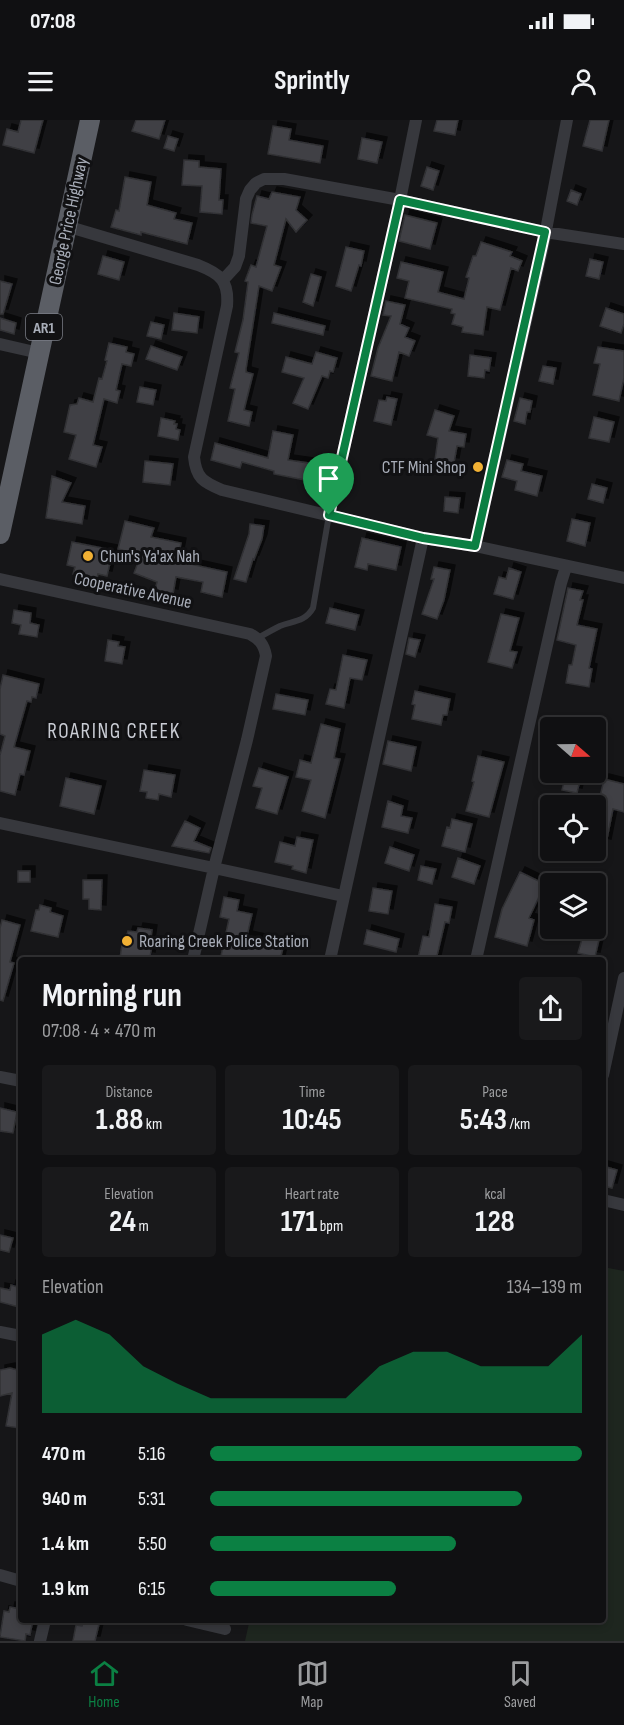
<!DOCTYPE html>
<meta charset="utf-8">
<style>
:root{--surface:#101012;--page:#19191b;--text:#f1f3f6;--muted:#9c9d9f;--line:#303032;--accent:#0b8043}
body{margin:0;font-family:"Sofia Sans Condensed",sans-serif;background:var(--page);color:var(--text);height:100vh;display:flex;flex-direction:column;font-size:22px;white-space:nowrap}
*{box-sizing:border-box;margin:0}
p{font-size:20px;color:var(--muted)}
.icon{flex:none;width:33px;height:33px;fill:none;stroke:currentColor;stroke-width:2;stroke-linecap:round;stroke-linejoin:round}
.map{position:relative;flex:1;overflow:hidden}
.sheet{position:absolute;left:18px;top:837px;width:588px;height:666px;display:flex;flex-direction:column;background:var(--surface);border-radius:6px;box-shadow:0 3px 9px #0003,0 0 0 2px var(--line)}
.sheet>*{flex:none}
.needle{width:39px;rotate:110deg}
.tools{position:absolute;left:540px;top:597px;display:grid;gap:12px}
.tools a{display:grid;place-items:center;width:66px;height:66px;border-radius:6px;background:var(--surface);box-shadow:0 3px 9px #0003,0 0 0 2px var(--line);font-size:30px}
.pin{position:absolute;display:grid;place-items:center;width:51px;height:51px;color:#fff;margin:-62px -26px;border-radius:50% 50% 50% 0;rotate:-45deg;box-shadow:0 0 6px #0007}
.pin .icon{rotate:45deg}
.round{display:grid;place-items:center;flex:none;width:63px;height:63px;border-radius:6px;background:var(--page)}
.headline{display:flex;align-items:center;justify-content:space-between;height:102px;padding:0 24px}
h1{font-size:33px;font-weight:700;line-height:45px}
.figures{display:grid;grid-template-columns:repeat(3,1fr);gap:9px;height:102px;padding:6px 24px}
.figures div{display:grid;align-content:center;border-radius:6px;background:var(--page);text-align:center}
.figures b{font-size:30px;font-weight:700}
.figures small{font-size:16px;font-weight:400}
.figures p{font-size:16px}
.chart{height:168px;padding:12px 24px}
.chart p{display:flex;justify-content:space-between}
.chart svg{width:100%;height:108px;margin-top:6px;fill:var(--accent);opacity:.7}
ul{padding:0 24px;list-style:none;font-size:20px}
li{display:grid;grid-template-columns:96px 72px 1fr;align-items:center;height:45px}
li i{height:15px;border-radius:8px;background:var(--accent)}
.status{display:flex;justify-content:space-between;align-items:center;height:42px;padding:0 30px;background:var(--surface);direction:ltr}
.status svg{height:16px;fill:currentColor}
header{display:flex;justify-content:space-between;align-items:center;height:78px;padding:0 24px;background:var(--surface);font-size:27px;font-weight:700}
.dock{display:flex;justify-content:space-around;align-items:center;height:84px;border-top:2px solid var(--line);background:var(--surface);font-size:16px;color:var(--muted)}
.dock a{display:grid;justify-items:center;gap:3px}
.dock .on{color:var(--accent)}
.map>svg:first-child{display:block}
</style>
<div class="status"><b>07:08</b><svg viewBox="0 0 49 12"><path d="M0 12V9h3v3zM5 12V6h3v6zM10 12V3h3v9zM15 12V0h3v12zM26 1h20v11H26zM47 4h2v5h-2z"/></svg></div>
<header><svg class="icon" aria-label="menu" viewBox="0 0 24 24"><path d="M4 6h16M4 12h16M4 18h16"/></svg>Sprintly<svg class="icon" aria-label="person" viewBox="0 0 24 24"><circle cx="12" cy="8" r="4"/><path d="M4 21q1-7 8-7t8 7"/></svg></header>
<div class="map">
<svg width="624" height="1521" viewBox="0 0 624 1521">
<defs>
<filter id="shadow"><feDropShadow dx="5" dy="-5" stdDeviation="0" flood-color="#0009"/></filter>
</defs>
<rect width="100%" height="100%" fill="#161618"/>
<path fill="#1e261f" d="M603,1147l21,4v370h-379l4,-18 -14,-3h368z"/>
<path fill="#404145" stroke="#303034" stroke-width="1.5" filter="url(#shadow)" d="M21,0h22l-9,33 -31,-8 4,-16 11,3z
M136,0h29l-6,19 -27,-8z
M437,0h21l-3,15 -21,-4z
M590,0h19l-7,31 -19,-5z
M273,6l18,3 -2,11 34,6 -3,17 -52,-9z
M168,16l10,3 -4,12 -10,-3z
M362,18l20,4 -5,21 -19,-4z
M184,40l15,1v6l22,2 -2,31h4l-1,14 -22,-2 2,-26 -20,-1z
M427,47l12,4 -6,19 -12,-4z
M125,57l26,5 -4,23 29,8 -2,6 18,4 -5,21 -46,-12v3l-30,-8 5,-17 3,1z
M571,70l10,4 -4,11 -10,-4z
M272,72l28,5 -4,13 11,10 -11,12 -10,-13 -12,46 7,2 -9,24 -13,-5 -13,83v3l7,2 -9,36 8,2 -3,14 -21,-5 7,-32 -5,-1 9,-35 -4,-1 8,-32 5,-38 -3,-1 6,-16 5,2 11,-41 -16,-3 1,-8 5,-19 12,3z
M405,95l32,8 -7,26 -31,-8z
M481,122l31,10 -2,4 12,5 -4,10 -7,-3 -11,42 -13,-3 -4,28 -21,-3 1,-5 -11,-3 3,-10 -4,-1 1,-4 -47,-11 4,-17 -12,-3 4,-16 42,10 -5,20 26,7 5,-21 -3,-1 7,-21h3z
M346,127l18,4 -3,15 -2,-1 -8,26 -15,-5z
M103,136l21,6 -5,18 -21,-6z
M590,139l13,3 -4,17 -13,-3z
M311,154l10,3 -8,29 -10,-4z
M0,161l12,3 -9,30h-3z
M386,181l19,4 -5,19 9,4 -4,9 10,4 -6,15 -10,-4 -7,29 -21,-5 7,-28 13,-32 -8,-1z
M606,188l18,6v10l-3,9 -21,-7z
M174,193l25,4 -2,16 -25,-3z
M274,193l51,13 -2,9 -51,-12z
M0,198l16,5 -2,11 -14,-4z
M151,202l13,3 -3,14 -14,-3z
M109,223l18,4 -1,5 8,2 -3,12 -9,-2 -6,26 4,1 -3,12 -13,-4 -11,46 9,2 -6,20 -27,-8 7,-24 -12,-3 6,-27 7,-1 2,-6 14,4 6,-24 3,1 5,-18 -2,-1z
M151,226l31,11 -5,13 -31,-11z
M598,227l26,4v27l-5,23 -26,-6 7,-31 -6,-1z
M316,232l21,6 -4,14 -3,-1 -2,7 -6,-2 -14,33 -15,-6 11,-25 -22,-6 4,-15 26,7z
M470,235l21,3 -2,13 -4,-1 -1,8 -16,-2z
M543,246l13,2 -3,16 -14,-3z
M140,267l16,3 -3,15 -16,-3z
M387,277l10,2 -6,26 -17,-4 5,-21 7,1z
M520,278l12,3 -2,11h-3l-2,12 -11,-3z
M435,290l19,6 -5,15 17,3 -2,13 -7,-1 -3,17 -19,-3 3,-22 -11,-3z
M594,297l20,5 -5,20 -20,-4z
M161,298l14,3 -1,3h3l-1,5 4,1 -2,10 -20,-4z
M273,311l20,4 -5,25 20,3 -3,17 -31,-6v-3l-32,-9 -2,6 -29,-8 4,-17 53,15z
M507,340l16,4 -2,7 21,5 -5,20 -22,-6 2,-9 -15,-4z
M145,341l28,3 -3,21 -27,-3z
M52,356l19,7 -9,19 23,4 -3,18 -36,-6z
M592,364l15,4 -4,15 -15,-4z
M445,377l15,1 -2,15 -14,-2z
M572,399l18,4 -5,23 -18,-5z
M125,401l29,7 -3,9 30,6 -3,16 12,2v3l37,8 -5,25 -21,-5 2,-10 -27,-5 -3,17 -18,-4 2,-8 -23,-9 7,-18 -23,-6z
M250,404l14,2 -2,13 -8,21 -1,-1 -7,23 -12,-3 15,-45z
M362,418l39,9 -5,23 -28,-6 -1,6 -12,-3z
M72,422l41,8 -6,26 -9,-2 -1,5 -24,-5 2,-7 -8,-2z
M434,447l16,3 -6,30 -7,19 -15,-5 12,-35h-3z
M509,448l12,4 -8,27 -19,-5 5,-17 7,2z
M568,468l15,3 -3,9h3l-6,25 20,4 -8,39 3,1 -3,18 -23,-4 3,-18h3l4,-20 -19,-5z
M330,488l29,7 -4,15 -29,-7z
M14,490l17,3 -1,10 9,2 -2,12 -18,-3 2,-9 -9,-2z
M501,494l18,4 -9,33 7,1 -5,16 -24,-6z
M409,518l11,2 -5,17 -9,-3z
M108,520l11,2 -1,4 7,1 -3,17 -17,-3z
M343,535l24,5 -5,20 -12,-2 -6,30 -18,-4 4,-15 6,1z
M3,555l36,9 -3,14 -4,-1 -1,5 -4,-1 -13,46 16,4 -6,24 -4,-1 -5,21 -15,-4v-36l5,-19 -5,-2v-45z
M415,571l35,8 -3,16h-4l-2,10 -29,-6 3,-14 -3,-1z
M276,574l32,6 -3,15 -32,-6z
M321,604l19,5 -6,29 6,1 -15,59 -23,-7 9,-31 -15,-3 4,-17 11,3z
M388,621l28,6 -5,24 -28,-7z
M478,636l26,6 -15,55 -23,-6 8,-29 -2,-1z
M259,648l29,9 -11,37 -21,-6 6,-20 -9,-2z
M144,650l31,5 -4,22 -12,-3 -1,6 -12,-2 1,-6 -7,-1z
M566,653l15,3 -4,17 -15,-3z
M66,658l35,8 -7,28 -34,-8z
M604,659l20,5v28l-11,-3 -7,35 -10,-2v-27z
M388,681l15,5 -2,10 11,2 -4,15 -26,-6z
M452,699l20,5 -7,28 -23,-6 5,-19 3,1z
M185,701l15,7 -6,13 17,7 -2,5 -37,-7z
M297,717l16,3 -7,33 -14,-4 1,-3 -18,-4 5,-20 15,4z
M390,727l24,8 -5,16 -24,-8z
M458,738l22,8 -6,18 -22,-7z
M421,746l15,3 -4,15 -14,-4z
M18,751h12v11h-12z
M520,752l25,12 -16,34 5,2 -7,26 -32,-9 7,-28z
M83,760h19l-1,30 -12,-1v-10h-6z
M373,768l19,3 -4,23 -19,-3z
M224,777l15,3 -2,11 15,3 -5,22 37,8 -4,16h-41l-18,-4 8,-37 -9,-2z
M435,784l17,3 -3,16 -4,-1 -9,38 -18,-2 5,-22 6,1z
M40,785l11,3 -1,4 13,4 -5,21 -27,-6 5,-21h3z
M2,800l18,5 -10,37 4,1 -11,38 -3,-1v-72z
M138,808l14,2 -2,14 2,1 -2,12 -3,-1 -1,4 -26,-2 3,-20h3l2,-7 9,1z
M557,808h41l-1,2 4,1 -6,26 -17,-4 4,-14 -25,-9z
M367,810l32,9 -3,13 -32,-8z
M0,988l17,4 -4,21 -13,-2z
M603,1046l14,4 -5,18 -9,-2z
M0,1115l13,3 -4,14 -9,-2z
M11,1165l10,3v11l-2,8 -19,-5v-14l10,2z
M10,1248l11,3v45l-2,12 -13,-2 6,-33 -12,3v-26z
M10,1487l11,2v11h12l-3,15 -4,-1 -1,7 -25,-4 4,-26 5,1z
M83,1500h17l-5,21h-22l3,-16 6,1z"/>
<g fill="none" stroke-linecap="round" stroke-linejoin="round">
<path stroke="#37383d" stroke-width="6" d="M258,518c7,-4 14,-8 22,-12 13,-5 25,-4 33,-18l16,-93"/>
<path stroke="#37383d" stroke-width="12" d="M66,106l132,39c23,9 31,16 29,41l-33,151c2,21 9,25 28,33l201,48 52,8 149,32
M223,160l12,-13 4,-11 7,-57 4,-9 6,-7 8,-4h20l116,21 145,32 79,12
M0,224l39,9
M329,395l71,-315 16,-80
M475,426l68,-300 24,-126
M0,459l250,55c9,5 14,10 16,22l-19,84 -33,128 -21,92
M0,703l214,45 129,28
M330,840l93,-422
M476,840l85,-377 5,-16
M603,955l21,-97
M0,957l21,4
M603,1080l21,5
M0,1212l21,4
M0,1455l21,6
M187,1500l38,9
M40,1521l5,-21"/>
<path stroke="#5b5e65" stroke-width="20" d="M0,414l90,-414"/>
</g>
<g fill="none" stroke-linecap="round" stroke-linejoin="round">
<g stroke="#fff" stroke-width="12">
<path id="route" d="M400,80l145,32 -70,314 -52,-8 -94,-23z"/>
</g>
<use href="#route" stroke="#0b8043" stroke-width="8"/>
</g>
<g fill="#f2b134" stroke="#111113" stroke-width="2">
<circle cx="478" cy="347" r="6"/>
<circle cx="88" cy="436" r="6"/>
<circle cx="127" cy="821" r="6"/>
</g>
<g text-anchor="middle" stroke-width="6" stroke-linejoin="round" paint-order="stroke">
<rect fill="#111113" stroke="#7b7e86" stroke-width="1.5" x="26" y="194" width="36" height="26" rx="4.5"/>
<g font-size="16" font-weight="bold" fill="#a8adb8">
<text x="44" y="213">AR1</text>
</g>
<g font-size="18" fill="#a8adb8" stroke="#111113">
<text transform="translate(68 101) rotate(-78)" y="6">George Price Highway</text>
<text transform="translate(133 470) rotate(12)" y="6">Cooperative Avenue</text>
</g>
<g font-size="18" fill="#a8adb8" stroke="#111113" text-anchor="start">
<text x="466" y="353" text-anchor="end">CTF Mini Shop</text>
<text x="100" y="442">Chun's Ya'ax Nah</text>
<text x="139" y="827">Roaring Creek Police Station</text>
</g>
<g font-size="21" letter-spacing="1.5" fill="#c9ccd4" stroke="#111113">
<text x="114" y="618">ROARING CREEK</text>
</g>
</g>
</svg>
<div class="tools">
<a><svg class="needle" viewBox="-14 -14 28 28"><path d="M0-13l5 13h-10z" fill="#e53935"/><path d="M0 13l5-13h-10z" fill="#9c9d9f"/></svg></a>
<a><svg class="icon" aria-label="locate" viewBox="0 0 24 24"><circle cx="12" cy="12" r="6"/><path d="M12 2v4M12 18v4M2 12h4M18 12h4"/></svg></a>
<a><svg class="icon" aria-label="layers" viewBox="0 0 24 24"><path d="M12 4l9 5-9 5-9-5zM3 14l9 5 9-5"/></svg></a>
</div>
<div class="pin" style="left:329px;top:395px;background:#1e9e55"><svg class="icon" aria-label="arrive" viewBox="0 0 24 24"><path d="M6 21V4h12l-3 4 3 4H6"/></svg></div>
<section class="sheet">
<div class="headline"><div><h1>Morning run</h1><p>07:08 · 4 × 470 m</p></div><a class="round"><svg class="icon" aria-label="share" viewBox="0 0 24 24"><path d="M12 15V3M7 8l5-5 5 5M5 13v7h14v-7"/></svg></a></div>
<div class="figures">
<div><p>Distance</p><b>1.88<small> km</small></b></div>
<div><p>Time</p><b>10:45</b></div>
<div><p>Pace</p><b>5:43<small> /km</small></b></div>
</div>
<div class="figures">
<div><p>Elevation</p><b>24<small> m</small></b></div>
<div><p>Heart rate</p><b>171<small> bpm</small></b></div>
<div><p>kcal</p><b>128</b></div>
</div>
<div class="chart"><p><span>Elevation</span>134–139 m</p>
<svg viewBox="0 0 160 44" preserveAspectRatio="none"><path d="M0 44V12L10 6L20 12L30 25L40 32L50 38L60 38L70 38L80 38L90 38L100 25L110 19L120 19L130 25L140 25L150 25L160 12V44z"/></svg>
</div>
<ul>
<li><b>470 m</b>5:16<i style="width:100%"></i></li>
<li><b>940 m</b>5:31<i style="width:84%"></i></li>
<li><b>1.4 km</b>5:50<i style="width:66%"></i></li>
<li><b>1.9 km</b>6:15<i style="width:50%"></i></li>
</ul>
</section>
</div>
<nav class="dock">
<a class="on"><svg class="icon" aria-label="home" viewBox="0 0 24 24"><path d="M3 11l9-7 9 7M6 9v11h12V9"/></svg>Home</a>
<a><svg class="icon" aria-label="map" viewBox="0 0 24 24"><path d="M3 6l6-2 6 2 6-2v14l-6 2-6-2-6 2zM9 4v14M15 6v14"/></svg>Map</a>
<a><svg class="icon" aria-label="saved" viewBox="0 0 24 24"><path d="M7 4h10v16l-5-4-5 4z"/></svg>Saved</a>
</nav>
